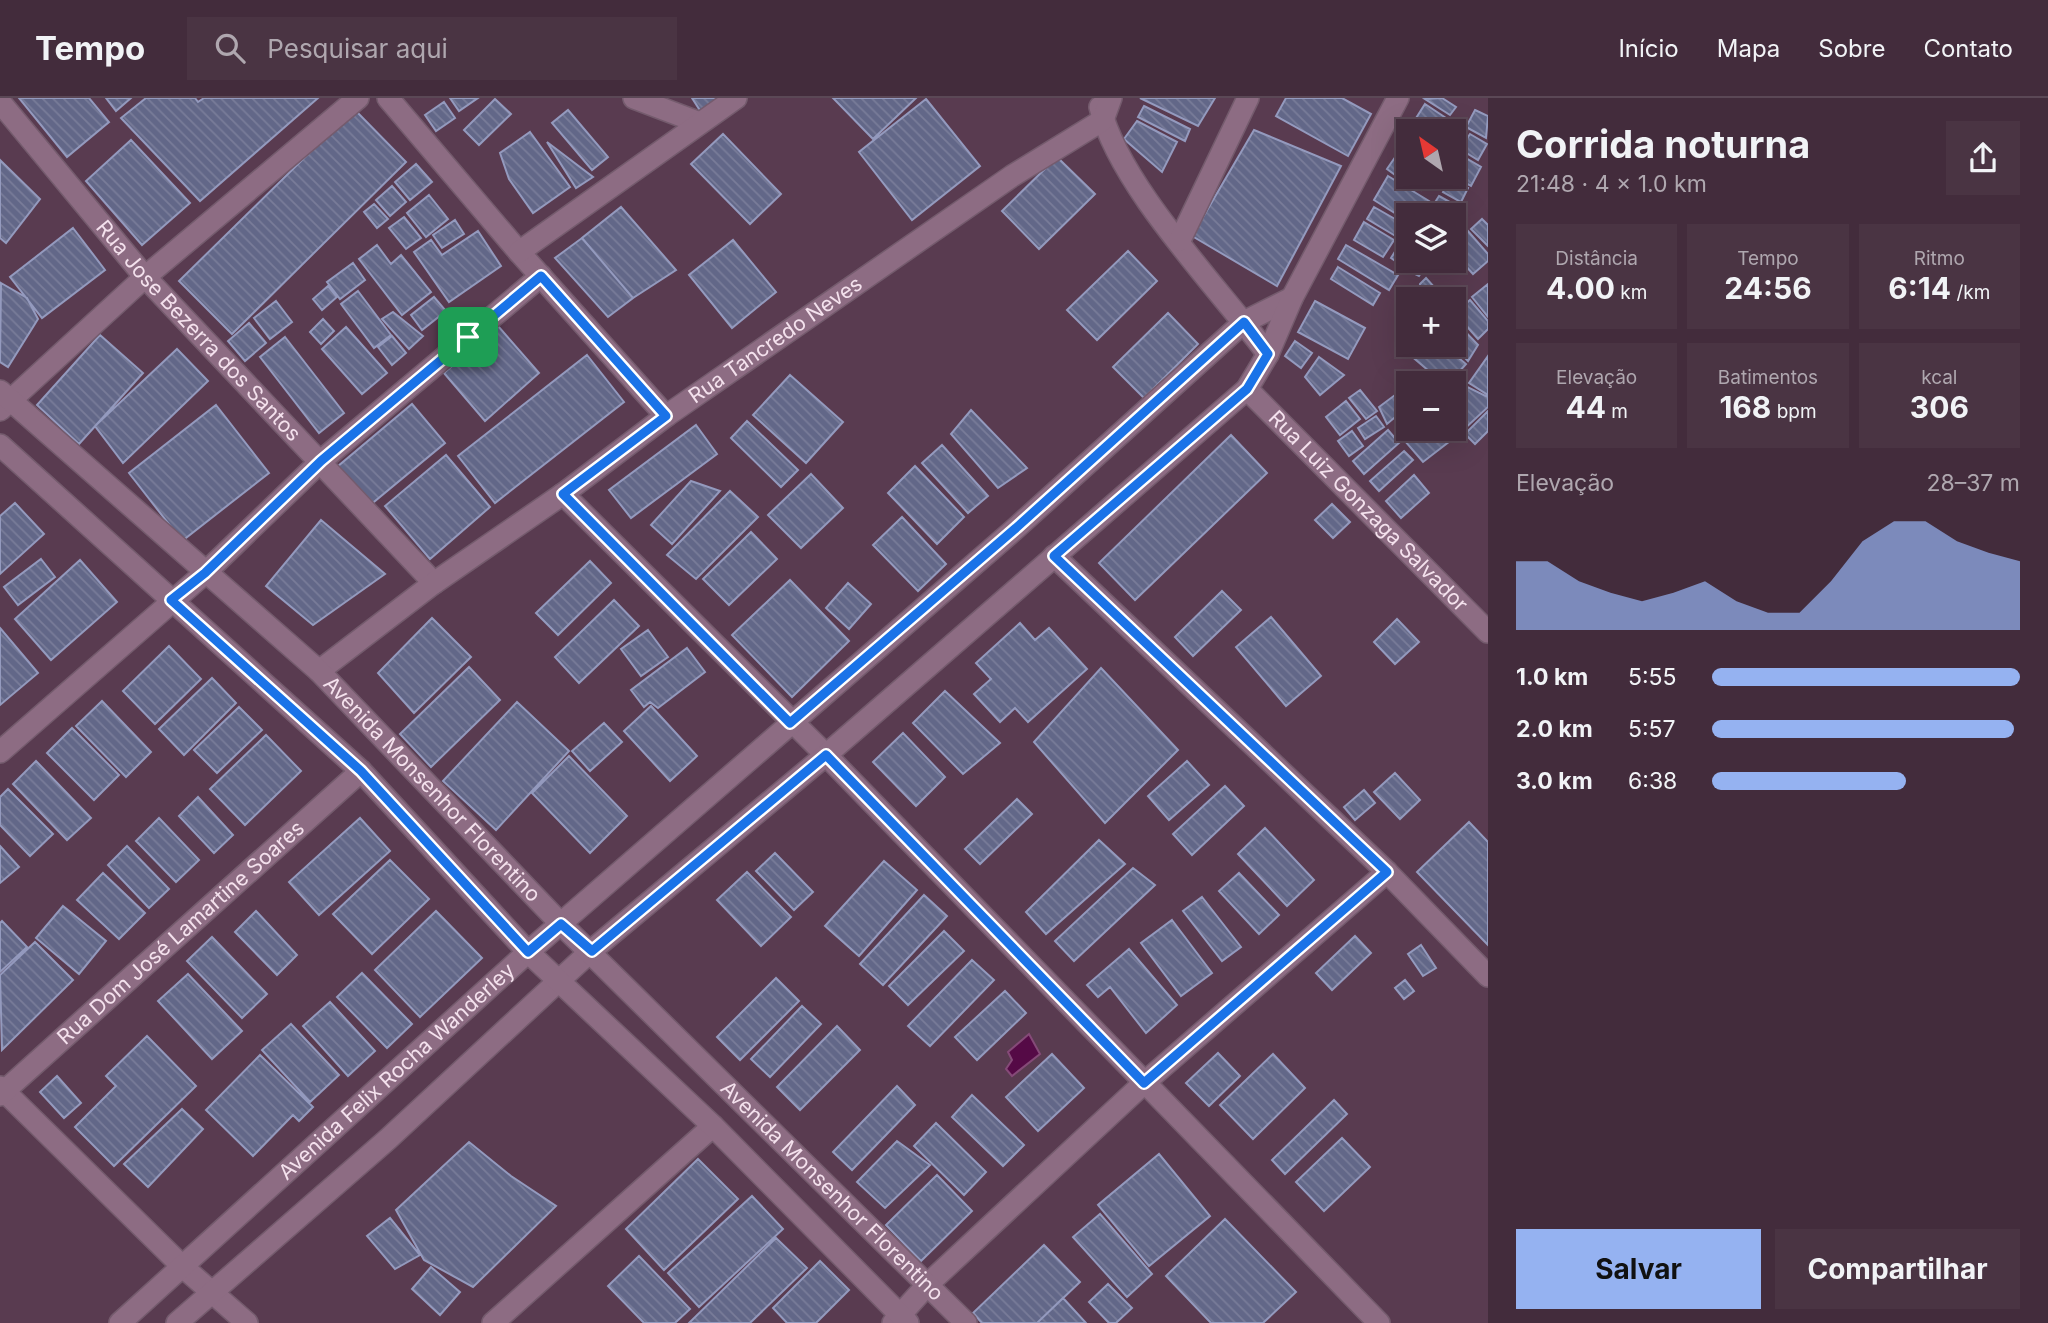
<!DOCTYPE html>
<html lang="pt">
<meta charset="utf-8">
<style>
:root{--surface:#432c3c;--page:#4a3443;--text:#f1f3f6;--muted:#afa7af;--line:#5b4856;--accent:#95b2f1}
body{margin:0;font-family:Inter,sans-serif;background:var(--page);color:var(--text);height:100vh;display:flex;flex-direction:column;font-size:26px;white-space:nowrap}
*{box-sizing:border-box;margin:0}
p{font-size:23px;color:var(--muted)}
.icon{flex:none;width:38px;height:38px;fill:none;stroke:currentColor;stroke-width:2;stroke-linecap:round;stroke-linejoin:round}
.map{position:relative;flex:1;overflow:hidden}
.drawer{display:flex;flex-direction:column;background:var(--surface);width:560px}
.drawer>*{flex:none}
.needle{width:46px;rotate:326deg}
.fabs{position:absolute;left:1396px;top:21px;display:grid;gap:14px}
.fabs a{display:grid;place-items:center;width:70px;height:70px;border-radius:0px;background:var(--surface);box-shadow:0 7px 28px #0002,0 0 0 2px var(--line);font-size:35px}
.pin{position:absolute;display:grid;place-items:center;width:60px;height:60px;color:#fff;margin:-30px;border-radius:14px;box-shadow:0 4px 10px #0006}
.round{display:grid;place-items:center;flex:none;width:74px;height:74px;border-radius:0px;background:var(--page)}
.head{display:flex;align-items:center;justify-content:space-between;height:119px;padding:0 28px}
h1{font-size:38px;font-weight:700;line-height:52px}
.metrics{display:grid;grid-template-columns:repeat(3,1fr);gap:10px;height:119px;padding:7px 28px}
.metrics div{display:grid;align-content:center;border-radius:0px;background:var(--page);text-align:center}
.metrics b{font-size:30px;font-weight:700}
.metrics small{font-size:19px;font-weight:400}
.metrics p{font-size:19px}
.chart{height:196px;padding:14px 28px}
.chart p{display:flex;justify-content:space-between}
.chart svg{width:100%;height:126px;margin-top:7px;fill:var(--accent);opacity:.7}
.cta{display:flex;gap:14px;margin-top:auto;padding:14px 28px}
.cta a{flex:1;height:80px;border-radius:0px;background:var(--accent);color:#111;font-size:28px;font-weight:700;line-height:80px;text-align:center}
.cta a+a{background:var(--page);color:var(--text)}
ul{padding:0 28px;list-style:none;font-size:23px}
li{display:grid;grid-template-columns:112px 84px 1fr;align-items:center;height:52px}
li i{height:18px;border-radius:9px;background:var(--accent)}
header{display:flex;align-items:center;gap:42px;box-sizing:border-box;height:98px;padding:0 35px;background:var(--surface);border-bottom:2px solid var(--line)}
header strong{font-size:33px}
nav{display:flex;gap:38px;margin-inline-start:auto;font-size:24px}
.search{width:490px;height:63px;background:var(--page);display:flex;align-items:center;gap:18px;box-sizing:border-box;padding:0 24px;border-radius:0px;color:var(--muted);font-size:26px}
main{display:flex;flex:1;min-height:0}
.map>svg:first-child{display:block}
</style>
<header>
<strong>Tempo</strong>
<div class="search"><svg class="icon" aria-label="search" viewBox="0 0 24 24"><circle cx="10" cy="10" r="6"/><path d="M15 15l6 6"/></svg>Pesquisar aqui</div>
<nav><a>Início</a><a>Mapa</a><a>Sobre</a><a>Contato</a></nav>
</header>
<main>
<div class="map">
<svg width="1488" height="1225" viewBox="0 0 1488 1225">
<defs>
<pattern id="building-back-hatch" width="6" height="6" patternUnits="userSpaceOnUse" patternTransform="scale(1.75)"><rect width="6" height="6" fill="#626788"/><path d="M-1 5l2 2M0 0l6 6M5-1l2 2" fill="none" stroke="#797c99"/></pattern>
</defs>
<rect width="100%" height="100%" fill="#593b50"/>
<path fill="#550a46" stroke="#854a78" stroke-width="2" d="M1029,936l11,20 -28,22 -6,-7 6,-9 -4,-8z"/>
<path fill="url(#building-back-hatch)" stroke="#949abe" stroke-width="2" d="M19,0h70l20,24 -42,35z
M106,0h25l-15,13z
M146,0h49l3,4 6,-4h114l-118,103 -79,-83z
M450,0h28l-19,13z
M692,0h28l-19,14z
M833,0h83l-43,41z
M1140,0h75l-17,28z
M1286,0h56l29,16 -23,42 -72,-40z
M1442,0l14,9 -6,8 -25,-16z
M495,1l16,15 -32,31 -15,-15z
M926,1l54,67 -68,54 -53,-68z
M444,4l11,16 -19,13 -11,-16z
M1425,6l24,16 -7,11h-16l-13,-8z
M1144,8l46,23 -5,12 -47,-24z
M354,11l52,53 -174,172 -53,-53z
M568,12l40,47 -16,13 -40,-47z
M1475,12l13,6 -2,22 -20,-11z
M1137,23l40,21 -15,30 -38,-33z
M1457,26l10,7 -13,16 -2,-16z
M1254,32l87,36 -64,120 -85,-50z
M530,34l40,55 -37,26 -24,-34 -9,-26z
M1409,34v24l-11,-9z
M723,36l58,60 -31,30 -59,-60z
M1470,36l17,10 -9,16 -18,-11z
M131,42l59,63 -48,42 -56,-64z
M547,44l46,35 -17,11z
M1398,55l11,7v10l-7,10 -15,-11z
M1459,56l22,13 -10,19 -17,-9v-15z
M1057,59l38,37 -56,55 -37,-38z
M0,62l40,39 -34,44 -6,-5z
M416,66l16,18 -22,18 -15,-18z
M1388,78l41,25 -9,14h-11v7l-35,-22z
M1413,79h17l-9,13 -11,-7z
M1450,81l18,9 -7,14 -18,-10z
M392,88l14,16 -16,14 -14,-16z
M429,97l19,24 -22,18 -19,-24z
M1439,98l20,11 -5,8h-27z
M374,106l14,15 -11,9 -13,-16z
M621,109l55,63 -43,28 -51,-60z
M1374,109l35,20v17l-42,-25z
M404,119l17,21 -15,11 -17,-21z
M1482,121l6,6v21l-17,-17z
M455,122l9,14 -22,14 -9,-13z
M1364,124l30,18 -11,17 -29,-17z
M73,130l32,42 -63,48 -32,-41z
M1467,132l21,24v7l-15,13 -19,-21v-12z
M478,133l23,35 -52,36 -35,-50 17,-12 11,15z
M582,140l51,60 -25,19 -53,-59z
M733,142l43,52 -44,36 -43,-53z
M1401,144l8,5v14h3l-5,8 -16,-11z
M377,147l14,19 10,-9 30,37 -29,23 -43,-56z
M1346,147l52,30 -9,15 -51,-31z
M1128,153l29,30 -60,59 -30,-30z
M1417,163h11l-9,15 -8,-4z
M353,165l12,17 -25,19 -13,-17z
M1338,169l42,26 -7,12 -42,-26z
M1426,180l17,19 -3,2h-21l1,-15z
M1,185l26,15 11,21 -30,48 -8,-5z
M1488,186v33l-16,-20z
M328,188l9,11 -15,13 -9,-11z
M358,193l33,44 -17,13 -33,-44z
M434,199l12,14 -24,19 -11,-15z
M1470,202l18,21v8l-10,10 -23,-26z
M276,203l16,21 -22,17 -16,-21z
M1315,203l50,27 -17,31 -50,-27z
M393,214l30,24 -14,13 -27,-30z
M1168,215l30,31 -54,54 -31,-31z
M323,221l11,12 -13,13 -11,-12z
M1456,224l22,23 -10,16 -15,-16z
M249,225l17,20 -21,18 -17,-20z
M498,228l41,47 -54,48 -41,-48z
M346,229l41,46 -25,21 -40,-45z
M100,237l43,38 -64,71 -42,-39z
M392,238l14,17 -14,12 -14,-18z
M285,239l59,76 -25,20 -59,-76z
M1295,243l17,12 -11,15 -16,-12z
M1416,247h27l23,19 -17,19h-6l-34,-29z
M177,251l31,32 -85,82 -28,-37z
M587,257l37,47 -129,101 -37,-47z
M1488,258v39l-19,-12z
M1319,259l25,18 -24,20 -15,-18z
M790,277l53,47 -37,41 -53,-48z
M1457,284l31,15v10l-27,25 -7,-8v-39z
M1360,292l17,21 -11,8 -17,-21z
M1395,297l11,13 -19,16 -8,-17z
M1346,303l14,18 -20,16 -14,-18z
M412,306l33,39 -76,63 -32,-39z
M216,307l53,68 -87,68 -53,-68z
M971,312l56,58 -29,20 -47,-54z
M1488,313v20l-13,13 -10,-10z
M1376,318l8,11 -19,12 -7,-11z
M747,323l51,49 -17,17 -50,-49z
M696,327l21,29 -86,64 -22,-28z
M1418,331h22l10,12 -27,21 -19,-22z
M1388,332l11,13 -35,31 -11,-13z
M1352,333l11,15 -14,10 -11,-15z
M1231,337l36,38 -132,127 -36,-37z
M942,347l46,51 -20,17 -46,-50z
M1404,353l9,9 -34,31 -9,-10z
M446,357l44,52 -60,52 -45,-53z
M915,368l49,51 -27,27 -49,-51z
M811,376l32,34 -42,40 -33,-33z
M1414,377l15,18 -28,25 -15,-17z
M691,383l29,10 -48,53 -21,-19z
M730,393l28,26 -62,62 -29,-24z
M15,405l29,31 -44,40v-58z
M1332,406l18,18 -17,16 -18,-18z
M902,419l44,47 -28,27 -45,-46z
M321,422l64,54 -72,51 -47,-39z
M751,434l26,27 -48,46 -26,-26z
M41,461l14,18 -37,28 -14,-18z
M80,462l37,42 -66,58 -36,-41z
M590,463l21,22 -53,52 -22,-22z
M790,482l59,61 -57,56 -60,-62z
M848,485l23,21 -22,25 -23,-21z
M1222,493l19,19 -48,46 -18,-19z
M614,502l25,26 -60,57 -24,-26z
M1271,519l50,59 -35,30 -50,-59z
M432,520l39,39 -57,56 -36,-40z
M1397,521l22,23 -24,22 -21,-22z
M1020,525l15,17 14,-12 38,41 -59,53 -13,-14 -15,14 -26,-28 17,-15 -15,-16z
M0,530l38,45 -38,32z
M648,532l20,27 -27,19 -20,-27z
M169,548l32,33 -46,45 -32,-33z
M687,550l18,24 -47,36 -8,-6 -6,5 -13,-17z
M469,569l31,33 -69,67 -31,-33z
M1101,570l77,82 -73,73 -71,-81z
M212,580l24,25 -52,52 -25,-26z
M945,593l55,52 -37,31 -50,-51z
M102,603l49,51 -25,25 -50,-51z
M517,604l52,49 -73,79 -53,-49z
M651,608l46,50 -27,25 -46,-50z
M239,609l23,23 -45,43 -23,-23z
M604,625l18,19 -32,29 -18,-20z
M72,630l47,47 -25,25 -47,-47z
M903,635l42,44 -29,29 -43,-44z
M266,637l35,36 -56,54 -35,-36z
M569,658l58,60 -37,37 -58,-60z
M36,663l55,57 -24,22 -54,-56z
M1187,663l22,24 -40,35 -21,-24z
M1395,675l25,27 -20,19 -26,-27z
M1225,688l19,20 -52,49 -19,-21z
M8,691l45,45 -23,22 -30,-31v-28z
M1364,692l11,13 -20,17 -11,-13z
M198,699l35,38 -19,18 -35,-37z
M1017,701l15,15 -52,50 -15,-15z
M159,720l40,42 -23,22 -40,-41z
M360,720l30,33 -71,64 -30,-33z
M1469,724l19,20v103l-71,-73z
M1265,730l49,52 -27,26 -49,-52z
M1099,742l26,24 -79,70 -20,-22z
M0,748l19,21 -19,16z
M127,748l42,43 -20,19 -41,-43z
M775,755l38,39 -19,18 -38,-39z
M390,762l39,39 -57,55 -39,-40z
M884,763l33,29 -58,66 -34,-30z
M1133,770l22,17 -81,76 -19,-20z
M747,774l44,45 -30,29 -44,-46z
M103,775l42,40 -26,26 -42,-39z
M1239,775l40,42 -20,19 -40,-43z
M924,797l23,21 -64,69 -23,-21z
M1202,799l39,50 -19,14 -39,-50z
M63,808l43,35 -27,33 -43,-36z
M256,813l41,44 -20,20 -42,-43z
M436,813l46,47 -62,59 -45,-47z
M1172,822l40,53 -31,23 -40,-53z
M2,823l25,26 -27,25v-49z
M944,833l20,20 -56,54 -19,-19z
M1355,838l16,17 -39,37 -16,-17z
M212,839l55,57 -25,24 -55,-57z
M35,844l38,38 -71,70 -2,-75z
M1421,847l15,23 -13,8 -15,-22z
M1129,851l48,56 -31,28 -36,-46 -12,10 -11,-12z
M972,862l22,20 -64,66 -22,-20z
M362,875l50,51 -25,24 -50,-51z
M188,876l54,57 -30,28 -54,-58z
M776,880l23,23 -59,59 -23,-23z
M1405,882l9,11 -10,8 -9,-11z
M1005,893l21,22 -49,47 -22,-23z
M330,904l45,49 -27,25 -45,-50z
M802,908l19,18 -51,53 -19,-18z
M291,926l48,51 -29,27 -48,-52z
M837,928l23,24 -60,60 -23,-23z
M147,938l49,50 -82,80 -39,-39 41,-41 -10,-10z
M1218,955l22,23 -31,30 -23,-23z
M1052,956l32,34 -46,43 -32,-34z
M1273,956l32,34 -52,51 -33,-34z
M260,957l53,52 -14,14 -6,-6 -40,41 -47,-46z
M57,978l24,27 -17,15 -24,-26z
M897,988l18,19 -63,65 -19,-18z
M972,997l52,50 -21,21 -51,-49z
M1334,1002l13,14 -62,60 -13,-14z
M182,1011l21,20 -55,58 -24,-23z
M936,1025l50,49 -22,23 -50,-49z
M1342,1040l28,29 -46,44 -28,-29z
M897,1043l33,24 -45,43 -28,-26z
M469,1044l42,34 45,30 -83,81 -49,-27 -28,-50z
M1159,1056l51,62 -61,50 -51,-61z
M698,1061l40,40 -74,71 -38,-41z
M937,1077l35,36 -51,50 -35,-36z
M752,1098l31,33 -84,78 -31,-34z
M1100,1116l52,60 -25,23 -54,-60z
M390,1120l30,37 -25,14 -28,-33z
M1225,1121l71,73 -33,31h-52l-45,-47z
M776,1140l31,30 -57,55h-61z
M1044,1147l36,37 -43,41h-55l-9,-10z
M639,1158l51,53 -15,14h-31l-36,-37z
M820,1163l29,29 -33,33h-29l-14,-15z
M431,1169l29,25 -20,23 -28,-26z
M1108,1186l24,24 -16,15h-7l-20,-21z
M1063,1200l23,25h-49z"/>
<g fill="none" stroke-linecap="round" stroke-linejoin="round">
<g stroke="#745b6d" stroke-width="24">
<g id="minor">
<path d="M388,0l131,154 147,164"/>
<path d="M634,0l66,25"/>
<path id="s1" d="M0,4l145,175 289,306"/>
<path d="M1100,9c19,79 118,180 168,247"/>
<path d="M1180,142l68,-142"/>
<path d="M519,154l217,-154"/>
<path id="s2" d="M1247,291l241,243"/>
<path d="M0,312l145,-133 213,-179"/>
<path d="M563,396l263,261 553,568"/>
<path d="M1054,458l333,316 101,104"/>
<path id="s3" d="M319,573l115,-88 129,-89 103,-78 346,-240 91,-56 8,-22"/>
<path d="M0,654l205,-179 116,-112 220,-185"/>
<path d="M0,989l183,180 64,56"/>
<path id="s4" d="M0,997l361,-324"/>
<path id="s5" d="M120,1225l408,-371 488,-424 228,-206 48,-24"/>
<path d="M177,1225l211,-184 203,-188 235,-196 421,-366 21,-35 24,-56 106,-200"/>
<path d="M493,1225l220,-197"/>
<path d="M893,1225l35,-39 216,-201 243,-211"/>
</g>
</g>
<g stroke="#745b6d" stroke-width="24">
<g id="secondary">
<path id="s6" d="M0,293l319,280 242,253 405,399"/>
<path d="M0,347l361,326 167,181 185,174 195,197"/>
</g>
</g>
<use href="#minor" stroke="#8d6c83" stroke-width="21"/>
<use href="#secondary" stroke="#8d6c83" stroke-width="21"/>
</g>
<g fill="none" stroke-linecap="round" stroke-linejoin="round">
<g stroke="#fff" stroke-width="14">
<path id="route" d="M541,178l125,140 -103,78 227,229 226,-195 228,-206 24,32 -21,35 -193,167 333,316 -243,211 -318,-328 -234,196 -31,-27 -33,28 -167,-181 -190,-171 34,-27 116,-112z"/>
</g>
<use href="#route" stroke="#1a73e8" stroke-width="9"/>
</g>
<g text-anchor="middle" stroke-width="5" stroke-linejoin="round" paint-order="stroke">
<g font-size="21" fill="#f4e1ed" stroke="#4e3146">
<text dy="7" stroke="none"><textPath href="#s1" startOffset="303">Rua Jose Bezerra dos Santos</textPath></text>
<text dy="7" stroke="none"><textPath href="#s3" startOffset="564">Rua Tancredo Neves</textPath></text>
<text dy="7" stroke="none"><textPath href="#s2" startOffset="172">Rua Luiz Gonzaga Salvador</textPath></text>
<text dy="7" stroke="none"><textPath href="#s6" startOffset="588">Avenida Monsenhor Florentino</textPath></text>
<text dy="7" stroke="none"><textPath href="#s4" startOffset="243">Rua Dom José Lamartine Soares</textPath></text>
<text dy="7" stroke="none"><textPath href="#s5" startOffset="374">Avenida Felix Rocha Wanderley</textPath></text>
<text dy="7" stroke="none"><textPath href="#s6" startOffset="1155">Avenida Monsenhor Florentino</textPath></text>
</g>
</g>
</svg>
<div class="fabs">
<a><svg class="needle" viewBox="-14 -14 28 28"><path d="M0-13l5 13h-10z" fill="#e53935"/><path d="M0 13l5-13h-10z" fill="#afa7af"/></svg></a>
<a><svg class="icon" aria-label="layers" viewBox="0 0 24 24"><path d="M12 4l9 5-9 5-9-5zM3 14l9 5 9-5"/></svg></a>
<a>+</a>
<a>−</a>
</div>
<div class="pin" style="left:468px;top:239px;background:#1e9e55"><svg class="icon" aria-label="arrive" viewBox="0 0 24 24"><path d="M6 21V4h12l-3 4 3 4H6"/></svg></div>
</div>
<section class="drawer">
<div class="head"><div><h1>Corrida noturna</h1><p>21:48 · 4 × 1.0 km</p></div><a class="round"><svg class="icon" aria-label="share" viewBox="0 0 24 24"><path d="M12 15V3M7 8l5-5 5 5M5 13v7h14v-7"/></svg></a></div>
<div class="metrics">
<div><p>Distância</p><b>4.00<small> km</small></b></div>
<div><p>Tempo</p><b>24:56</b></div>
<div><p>Ritmo</p><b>6:14<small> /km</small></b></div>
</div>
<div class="metrics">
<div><p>Elevação</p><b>44<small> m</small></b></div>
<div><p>Batimentos</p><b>168<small> bpm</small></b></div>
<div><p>kcal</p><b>306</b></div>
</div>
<div class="chart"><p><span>Elevação</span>28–37 m</p>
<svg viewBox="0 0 160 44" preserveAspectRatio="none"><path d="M0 44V20L10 20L20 27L30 31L40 34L50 31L60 27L70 34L80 38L90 38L100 27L110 13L120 6L130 6L140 13L150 17L160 20V44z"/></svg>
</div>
<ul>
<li><b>1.0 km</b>5:55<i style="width:100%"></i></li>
<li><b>2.0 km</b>5:57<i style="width:98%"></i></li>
<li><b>3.0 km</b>6:38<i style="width:63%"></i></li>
</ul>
<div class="cta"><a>Salvar</a><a>Compartilhar</a></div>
</section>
</main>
